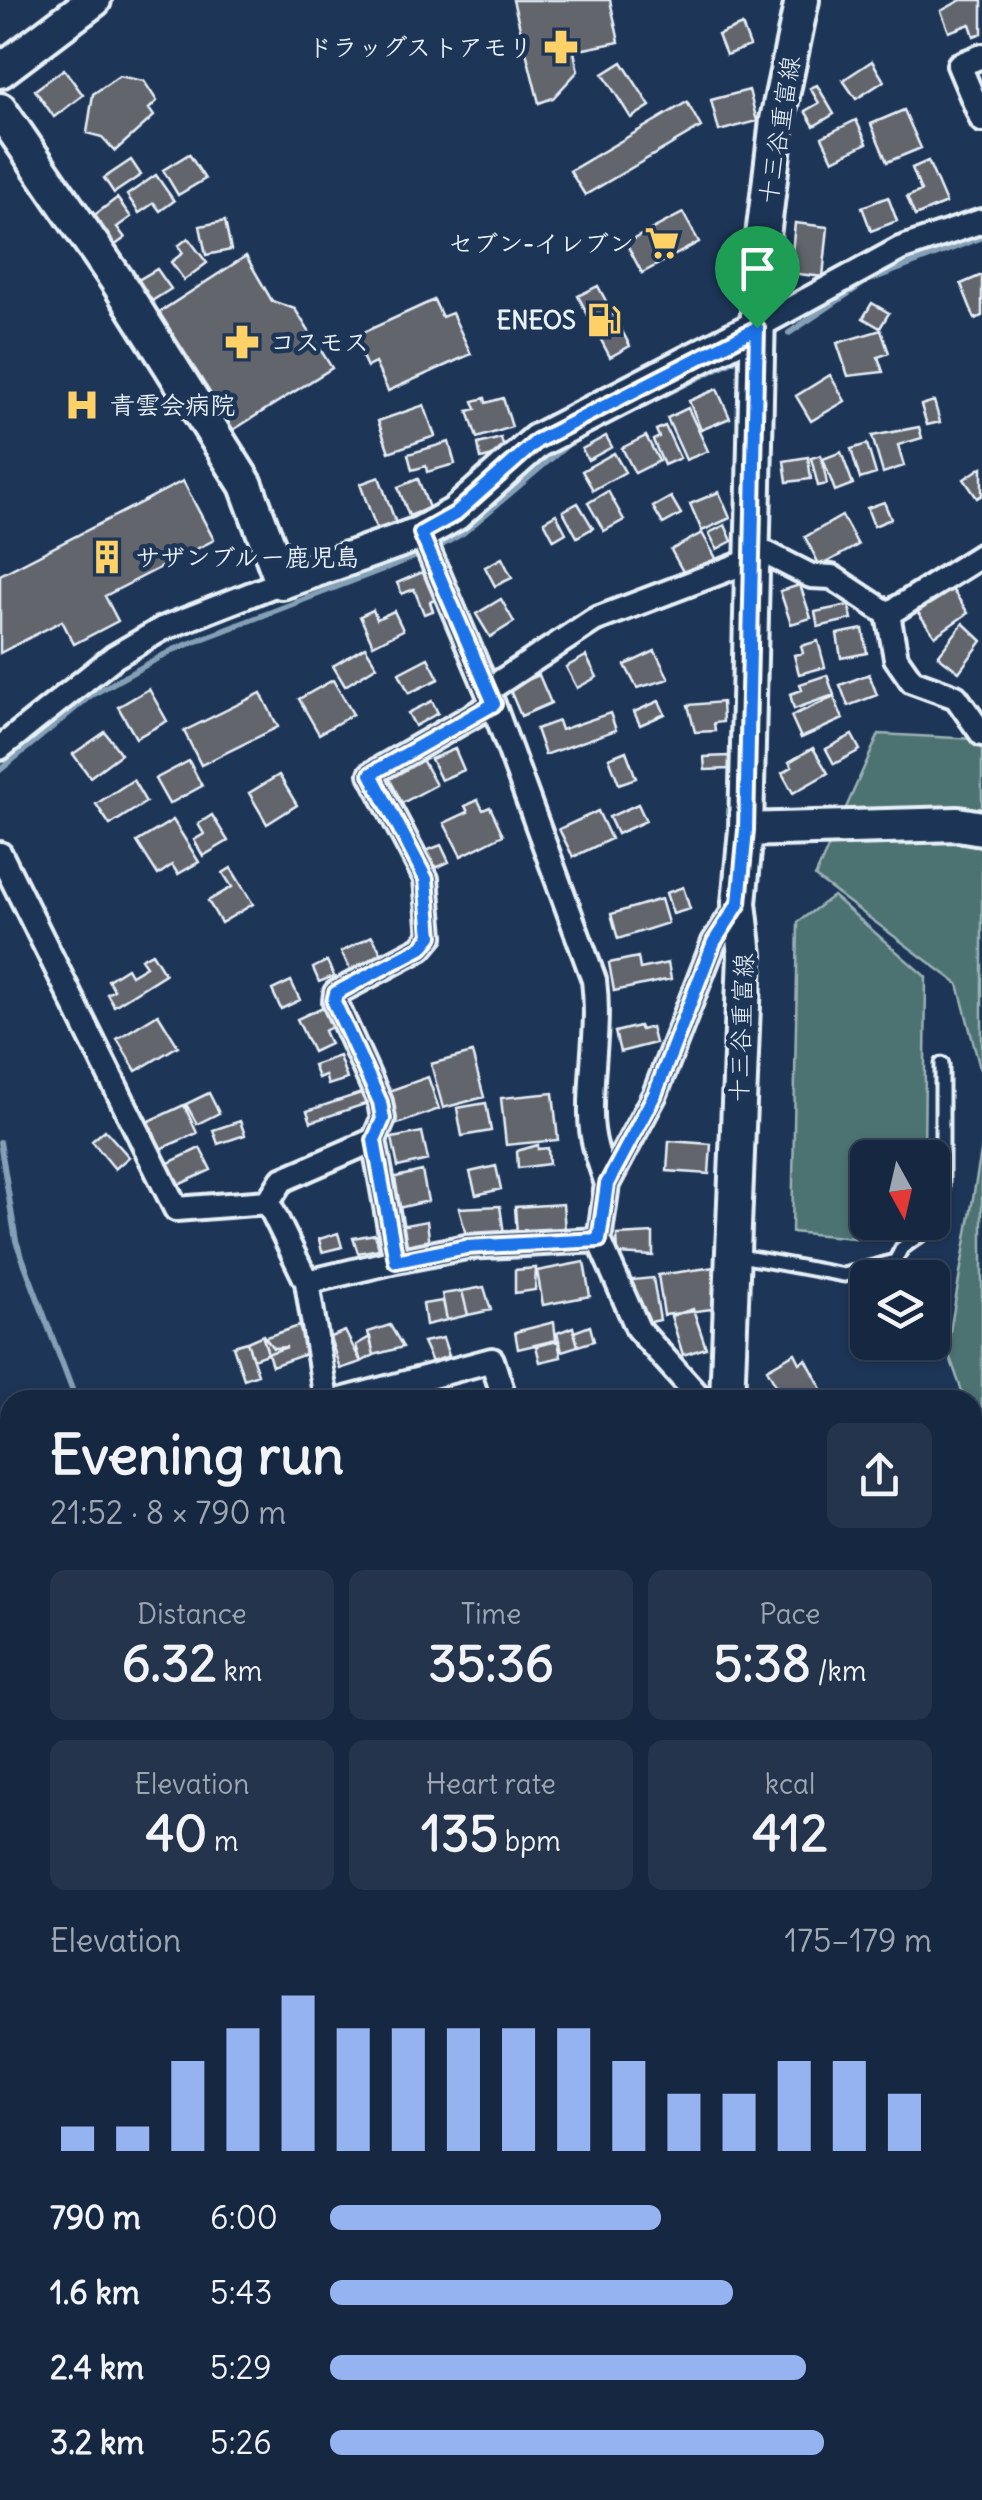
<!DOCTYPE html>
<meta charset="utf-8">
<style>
:root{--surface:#162841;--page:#23344c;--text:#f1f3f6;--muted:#9ea6b1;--line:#35445a;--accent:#95b2f1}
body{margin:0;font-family:Delius,"Klee One",sans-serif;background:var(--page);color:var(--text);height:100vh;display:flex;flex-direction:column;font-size:38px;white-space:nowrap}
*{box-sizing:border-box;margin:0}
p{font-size:32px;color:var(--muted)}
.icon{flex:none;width:55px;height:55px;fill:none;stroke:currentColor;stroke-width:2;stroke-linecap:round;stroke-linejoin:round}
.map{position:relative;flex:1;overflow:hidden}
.drawer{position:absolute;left:0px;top:1390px;width:982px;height:1110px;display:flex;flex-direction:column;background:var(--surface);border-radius:30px 30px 0 0;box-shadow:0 2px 8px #0004,0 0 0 2px var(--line)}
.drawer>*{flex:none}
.needle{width:65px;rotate:172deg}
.fabs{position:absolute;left:850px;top:1140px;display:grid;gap:20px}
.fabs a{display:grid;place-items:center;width:100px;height:100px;border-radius:15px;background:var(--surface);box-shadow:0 2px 8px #0004,0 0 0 2px var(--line);font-size:50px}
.pin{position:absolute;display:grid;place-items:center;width:85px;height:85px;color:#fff;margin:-102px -42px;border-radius:50% 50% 50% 0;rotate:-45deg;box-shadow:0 0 10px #0007}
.pin .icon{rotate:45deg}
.round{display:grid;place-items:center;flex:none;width:105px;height:105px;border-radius:15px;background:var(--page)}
.summary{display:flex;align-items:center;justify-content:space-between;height:170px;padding:0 50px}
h1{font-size:55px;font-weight:700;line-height:75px}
.metrics{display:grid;grid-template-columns:repeat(3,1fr);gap:15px;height:170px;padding:10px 50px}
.metrics div{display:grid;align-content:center;border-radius:15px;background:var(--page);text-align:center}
.metrics b{font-size:50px;font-weight:700}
.metrics small{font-size:28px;font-weight:400}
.metrics p{font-size:28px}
.chart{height:280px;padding:20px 50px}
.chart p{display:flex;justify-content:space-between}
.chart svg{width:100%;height:180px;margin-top:10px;stroke:var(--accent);stroke-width:6}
ul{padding:0 50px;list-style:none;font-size:32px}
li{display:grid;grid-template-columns:160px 120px 1fr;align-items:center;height:75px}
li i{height:25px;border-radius:12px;background:var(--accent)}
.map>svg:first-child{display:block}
</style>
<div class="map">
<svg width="982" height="2500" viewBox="0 0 982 2500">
<rect width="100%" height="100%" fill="#1d3557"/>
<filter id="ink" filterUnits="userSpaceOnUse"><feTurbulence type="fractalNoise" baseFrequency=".01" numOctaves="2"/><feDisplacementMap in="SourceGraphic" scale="20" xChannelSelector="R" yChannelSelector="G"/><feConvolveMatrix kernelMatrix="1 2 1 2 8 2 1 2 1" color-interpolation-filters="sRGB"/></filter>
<g filter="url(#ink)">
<path fill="#4e7272" stroke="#9bb2b5" stroke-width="2.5" d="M879,734l96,5 7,8v329l-24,-92 -143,-107z
M833,896l93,81 -2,180 -56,1v64l26,1 -31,16 -71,-7 6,-310z
M982,1146v304l-9,-28 -1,-22h-7l-18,-51z
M982,1532v151l-9,-5 -1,-135z
M238,2490h438l16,10h-468z"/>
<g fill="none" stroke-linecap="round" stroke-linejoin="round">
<path stroke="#84a0b6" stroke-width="6" d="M789,333l78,-52 115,-44
M0,770l90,-74 83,-46 262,-101 28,-16 110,-93 161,-80
M0,1142l16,99 60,159
M0,1843l10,1
M889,2500v-10"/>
</g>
<path fill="#64656d" stroke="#e8f1f8" stroke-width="2.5" d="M513,0h97l9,42 -45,9 4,20 -25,27 -14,5z
M961,0h21v33l-8,3 -4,-12 -21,8 -8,-21z
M742,25l8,21 -24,9 -8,-20z
M872,61l12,20 -28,18 -13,-19z
M622,62l28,44 -19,12 -28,-44z
M64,69l19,26 -29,22 -19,-27z
M119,76l25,5 13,20 -8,8 5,7 -39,35 -13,-14 -15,-4 6,-39z
M817,85l17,29 -20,12 -9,-15 14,-8 -9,-15z
M749,90l8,31 -38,10 -8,-31z
M687,102l14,25 -116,68 -15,-24z
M904,110l17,38 -34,14 -16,-38z
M856,120l11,23 -34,17 -11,-23z
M189,154l16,25 -27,16 -15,-25z
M131,160l10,15 -27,18 -10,-15z
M928,161l18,42 -31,13 -8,-19 14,-6 -9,-23z
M156,175l18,26 -14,10 -6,-8 -15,10 -12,-18z
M888,197l9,24 -26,10 -9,-24z
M117,198l14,19 -14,10 8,11 -11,8 -22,-29z
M683,213l16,29 -57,31 -16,-30z
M225,221l6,29 -25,5 -6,-29z
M795,223l33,4 -5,50 -33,-4z
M188,238l19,25 -23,17 -13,-18 12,-9 -5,-7z
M246,256l26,45 23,8 37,59 -107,67 -73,-118z
M157,269l14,20 -24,15 -14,-21z
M982,275v41l-7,3 -14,-35z
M598,286l32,60 -20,11 -32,-61z
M434,300l8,17 10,-4 19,41 -83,37 -13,-28 -8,4 -14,-30z
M872,303l17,10 -9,15 -17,-10z
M881,330l8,23 -11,4 5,15 -35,4 -11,-33z
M830,375l15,26 -34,20 -15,-25z
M717,389l13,29 -29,12 -12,-29z
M485,398l1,5 17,-5 9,29 -35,11 -9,-27 8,-2 -3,-8z
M934,401l6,21 -13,3 -6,-20z
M424,405l11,31 -46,16 -11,-31z
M688,408l20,43 -22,9 -19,-42z
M665,426l15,32 -16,7 -11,-25 6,-3 -3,-7z
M919,427l3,11 -24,7 6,21 -21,7 -11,-37z
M606,436l6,11 -24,13 -6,-11z
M646,436l13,25 -24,12 -13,-25z
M501,438l4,15 -24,6 -3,-15z
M449,442l6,22 -28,8 -1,-6 -14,4 -4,-16z
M867,444l9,30 -16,5 -9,-30z
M841,452l12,32 -18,7 -12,-32z
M614,453l11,19 -32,18 -11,-19z
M821,455l6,29 -9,2 -7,-28z
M808,457l3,22 -24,3 -3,-21z
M982,467v28l-5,3 -13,-19z
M379,477l18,49 -19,7 -18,-49z
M418,479l11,29 -20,8 -11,-29z
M183,481l31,59 -109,56 13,25 -44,23 -12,-23 -62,32v-78z
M608,491l16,29 -20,11 -16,-28z
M719,492l11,26 -28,13 -12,-27z
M671,497l10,17 -18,10 -10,-17z
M884,502l7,17 -17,7 -7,-18z
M578,503l15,25 -16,9 -14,-26z
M556,514l10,19 -12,7 -10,-19z
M842,516l16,29 -38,21 -15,-29z
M725,525l7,16 -15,8 -8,-16z
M702,533l15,27 -31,17 -15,-27z
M502,558l10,20 -17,8 -10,-19z
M425,571l12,28 -7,3 3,9 -9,3 -10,-25 -12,5 -5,-11z
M948,583l20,30 -33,23 -21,-29z
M800,585l11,33 -20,6 -11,-33z
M501,599l13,23 -24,15 -14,-23z
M849,605l3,14 -34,8 -3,-15z
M373,610l4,9 17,-8 9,19 -30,15 -13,-29z
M963,623l19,18 -23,31 -21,-16z
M863,629l4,24 -26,5 -4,-24z
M818,641l7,26 -26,7 -5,-19 9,-2 -2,-7z
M365,647l12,19 -32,20 -12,-20z
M655,651l14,28 -32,9 -12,-23z
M586,656l11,21 -20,11 -11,-21z
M428,658l11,21 -30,14 -10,-20z
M869,674l8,21 -29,11 -8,-21z
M539,675l12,28 -30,13 -12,-28z
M827,675l7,20 -40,14 -4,-15 12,-4 -2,-6z
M333,680l20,34 -34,20 -20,-35z
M149,689l18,32 -31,17 -18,-31z
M261,693l17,34 -77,38 -17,-34z
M834,697l9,22 -42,19 -10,-22z
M432,701l6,12 -23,13 -7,-13z
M659,701l6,13 -25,11 -6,-13z
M722,702l1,20 -9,1 1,8 -20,1 -7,-27z
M610,713l6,17 -71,25 -9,-26 22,-8 3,9z
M105,732l16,22 -31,23 -17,-23z
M852,735l8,15 -26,14 -8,-15z
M813,748l15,25 -35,20 -11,-20 10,-6 -3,-5z
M455,749l9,21 -23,10 -10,-21z
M626,751l10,27 -17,6 -10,-26z
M419,754l17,31 -34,18 -16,-31z
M729,756l1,13 -25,1 -1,-13z
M189,761l13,25 -33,18 -14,-25z
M279,775l18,30 -30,19 -18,-31z
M133,780l13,22 -36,23 -14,-21z
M478,800l5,10 7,-3 13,28 -42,21 -17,-33 24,-11 -3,-6z
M638,804l8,17 -29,13 -8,-17z
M598,811l13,28 -38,18 -14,-28z
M212,815l16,26 -25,15 -9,-16 10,-6 -6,-10z
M173,820l26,42 -21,12 -6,-9 -14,10 -21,-33z
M441,845l8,17 -18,8 -8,-18z
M231,868l22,36 -32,19 -13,-22 24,-14 -9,-14z
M683,887l7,22 -17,5 -7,-21z
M661,899l7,24 -50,16 -7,-25z
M372,936l13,24 -31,17 -13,-25z
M152,953l13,21 -51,32 -7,-12 7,-4 -6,-10 19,-12 4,7 15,-9 -5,-7z
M638,957l2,12 28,-6 3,16 -57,12 -5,-28z
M327,961l7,15 -15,6 -6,-14z
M291,981l9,19 -19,9 -9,-19z
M325,1006l9,20 -10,5 6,13 -17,8 -16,-33z
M158,1014l20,32 -42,25 -19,-32z
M639,1026l2,4 10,-3 4,16 -35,9 -5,-20z
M472,1053l12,44 -41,11 -12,-44z
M339,1056l8,23 -19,6 -3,-10 -7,3 -5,-13z
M428,1077l11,32 -44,16 -12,-32z
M364,1092l4,11 -57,19 -4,-11z
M209,1093l10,20 -22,11 -11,-20z
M553,1093l5,47 -52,5 -5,-47z
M486,1103l5,28 -29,5 -5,-28z
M184,1105l13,28 -39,17 -13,-27z
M240,1121l5,14 -27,9 -5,-14z
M105,1130l24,27 -14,12 -23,-28z
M422,1132l6,28 -30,7 -6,-29z
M669,1141l42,3 -2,30 -42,-3z
M538,1145v4l10,-1 1,16 -31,4 -1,-17z
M200,1148l11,22 -37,17 -10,-22z
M496,1166l5,23 -25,6 -6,-23z
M422,1171l6,30 -38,9 -7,-30z
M563,1204l2,27 -48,3 -2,-27z
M500,1206l4,28 -37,5 -8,-31z
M427,1221l3,25 -24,4 -6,-24z
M338,1233l4,14 -20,5 -3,-13z
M653,1233v23l-35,-2 -1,-19z
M375,1234l4,15 -21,4 -5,-15z
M584,1262l6,34 -47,9 -6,-34z
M715,1267l5,41 -56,7 -6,-40z
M536,1268l-1,22 -20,3v-23z
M653,1278l7,42 -24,5 -14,-44z
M484,1287l7,23 -23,5 -6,-24z
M462,1291l6,24 -21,5 -5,-26z
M443,1301l4,19 -21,5 -3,-21z
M693,1309l13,39 -23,7 -12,-39z
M554,1322l2,18 -38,9 -3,-17z
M390,1325l13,22 -29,8 -6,-23z
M299,1326l10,27 -37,13 -9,-28z
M590,1326l4,15 -16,5 -4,-14z
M573,1327l5,19 -16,5 -5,-18z
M345,1331l16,31 -21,7 -10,-32z
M263,1335l10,13 14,-1 -34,12 -6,-17z
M370,1337l4,18 -13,7 -5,-17z
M443,1338l6,18 -17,6 -9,-20z
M558,1341l3,16 -21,5 -4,-16z
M247,1342l11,32 -14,5 -11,-33z
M795,1353l5,10 6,-4 16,30 -20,11h-18l-17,-31z
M6,1869l3,34 -9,1v-34z
M10,1922v26l-10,4v-26z
M980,2092l2,2v41l-10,-11v-25z
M982,2241v40l-4,2 -6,-13v-25z
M7,2248l3,43 -10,2v-44z"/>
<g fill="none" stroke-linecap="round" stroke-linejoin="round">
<g stroke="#e8f1f8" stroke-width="19">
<path id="lane" d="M735,1255l109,20 51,-14 7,-13 32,-23 8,-33v-128"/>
</g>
<g stroke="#e8f1f8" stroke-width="30">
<path id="street" d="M982,56l-23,9 23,55
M757,327l143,-78 82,-28
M421,533l72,171 101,276c6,46 -4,89 -3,135 0,24 8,46 16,69
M888,614l8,44 16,23 44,16 26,37
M488,690l106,-70 174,-66 43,22 21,1 56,37 94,-59
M0,748l114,-91 48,-28 120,-47
M0,854l176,355 92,-7 14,-22 92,-40 22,121 70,-14 133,-7
M374,1140l9,-21 -3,-17 -45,-100 1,-9 85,-45 10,-12 -5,-57 -55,-105 122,-70
M268,1202l39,80 89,-21
M307,1282l19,118
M342,1400l150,-40 13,40
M702,1400l-64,-71 -39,-89 8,-56 48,-90 59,-152 25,-39
M0,2008l10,2"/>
</g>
<g stroke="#e8f1f8" stroke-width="40">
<path id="secondary" d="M0,71l94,-71
M0,110l116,169 130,206 36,97 139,-49 34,-19 82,-73 220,-114
M746,830l212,-6 24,4
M727,1400l18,-445 -6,-52 7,-73 13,-560 18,-150 25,-120
M972,1857h10
M972,2022l10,12
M0,2051l10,-3
M0,2182l10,-3"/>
</g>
<g stroke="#e8f1f8" stroke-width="50">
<path id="highway" d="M972,1920h10
M972,1955h10
M0,2098l10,-2
M0,2136l10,-3"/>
</g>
<use href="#lane" stroke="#1d3557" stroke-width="11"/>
<use href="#street" stroke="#1d3557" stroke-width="22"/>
<use href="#secondary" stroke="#1d3557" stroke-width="32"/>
<use href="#highway" stroke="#1d3557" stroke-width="42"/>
</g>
</g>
<g fill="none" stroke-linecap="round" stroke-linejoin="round" filter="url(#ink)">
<g stroke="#fff" stroke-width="20">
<path id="route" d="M757,328l-11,502 -7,73 -25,39 -59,152 -48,90 -8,56 -133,7 -70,14 -22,-121 9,-21 -3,-17 -46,-100 2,-9 85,-45 10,-12 -5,-57 -55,-105 123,-70 -73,-171 34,-19 82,-73z"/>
</g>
<use href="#route" stroke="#1a73e8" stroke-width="12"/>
</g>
<defs>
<g id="pharmacy-bare" transform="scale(2.7)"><path d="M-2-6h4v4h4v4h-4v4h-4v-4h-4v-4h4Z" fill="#ffd166" stroke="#1d3557" stroke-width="2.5" paint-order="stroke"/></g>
<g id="supermarket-bare" transform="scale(2.7)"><path d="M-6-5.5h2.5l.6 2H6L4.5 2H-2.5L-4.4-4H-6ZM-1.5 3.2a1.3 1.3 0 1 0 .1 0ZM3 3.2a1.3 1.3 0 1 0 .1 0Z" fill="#ffd166" stroke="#1d3557" stroke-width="2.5" paint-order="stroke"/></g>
<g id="fuel-bare" transform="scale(2.7)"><path d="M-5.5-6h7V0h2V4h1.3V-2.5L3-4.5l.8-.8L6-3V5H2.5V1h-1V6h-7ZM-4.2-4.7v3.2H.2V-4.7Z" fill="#ffd166" stroke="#1d3557" stroke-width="2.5" paint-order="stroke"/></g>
<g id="hospital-bare" transform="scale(2.7)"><path d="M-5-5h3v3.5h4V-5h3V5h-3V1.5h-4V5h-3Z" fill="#ffd166" stroke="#1d3557" stroke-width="2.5" paint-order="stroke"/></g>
<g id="building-bare" transform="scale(2.7)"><path d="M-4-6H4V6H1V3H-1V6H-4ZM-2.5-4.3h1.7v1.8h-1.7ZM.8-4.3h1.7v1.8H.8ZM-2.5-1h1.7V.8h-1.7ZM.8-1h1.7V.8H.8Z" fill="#ffd166" stroke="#1d3557" stroke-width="2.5" paint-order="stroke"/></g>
</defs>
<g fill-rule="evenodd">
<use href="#pharmacy-bare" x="561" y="47"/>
<use href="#supermarket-bare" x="662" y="243"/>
<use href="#fuel-bare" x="604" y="320"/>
<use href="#pharmacy-bare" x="242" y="342"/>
<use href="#hospital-bare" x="82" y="405"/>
<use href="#building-bare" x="107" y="557"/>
</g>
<g text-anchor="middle" stroke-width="9" stroke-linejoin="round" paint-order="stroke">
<g font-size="25" font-weight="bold" fill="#e8f1f8" stroke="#1d3557" text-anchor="end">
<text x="533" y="56">ドラッグストアモリ</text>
<text x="634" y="252">セブン-イレブン</text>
<text x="576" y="329">ENEOS</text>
<text x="270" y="351" text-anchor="start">コスモス</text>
<text x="110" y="414" text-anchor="start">青雲会病院</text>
<text x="135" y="566" text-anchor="start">サザンブルー鹿児島</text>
</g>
<g font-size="25" fill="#e8f1f8" stroke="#1d3557">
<text transform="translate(779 130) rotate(-81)" y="9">十三谷重富線</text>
<text transform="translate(741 1028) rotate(-88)" y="9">十三谷重富線</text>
</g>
</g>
</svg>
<div class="fabs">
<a><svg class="needle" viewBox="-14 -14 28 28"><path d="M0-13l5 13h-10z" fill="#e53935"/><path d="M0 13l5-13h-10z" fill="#9ea6b1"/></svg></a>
<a><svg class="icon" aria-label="layers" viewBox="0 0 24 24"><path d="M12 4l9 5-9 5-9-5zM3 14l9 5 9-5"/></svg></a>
</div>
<div class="pin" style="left:757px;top:328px;background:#1e9e55"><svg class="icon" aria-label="arrive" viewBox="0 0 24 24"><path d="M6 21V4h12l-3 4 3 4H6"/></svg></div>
<section class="drawer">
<div class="summary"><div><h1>Evening run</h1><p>21:52 · 8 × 790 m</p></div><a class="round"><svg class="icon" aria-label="share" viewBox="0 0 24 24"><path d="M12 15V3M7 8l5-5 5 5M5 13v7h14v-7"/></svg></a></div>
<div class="metrics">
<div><p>Distance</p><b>6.32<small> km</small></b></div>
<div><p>Time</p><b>35:36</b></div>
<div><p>Pace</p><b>5:38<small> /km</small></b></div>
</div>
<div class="metrics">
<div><p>Elevation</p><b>40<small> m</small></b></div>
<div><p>Heart rate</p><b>135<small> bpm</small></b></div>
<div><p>kcal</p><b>412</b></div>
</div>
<div class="chart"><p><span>Elevation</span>175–179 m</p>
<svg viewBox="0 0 160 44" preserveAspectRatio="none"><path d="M5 44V38M15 44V38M25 44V22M35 44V14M45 44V6M55 44V14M65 44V14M75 44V14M85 44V14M95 44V14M105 44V22M115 44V30M125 44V30M135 44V22M145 44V22M155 44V30"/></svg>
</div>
<ul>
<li><b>790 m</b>6:00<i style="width:55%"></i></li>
<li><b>1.6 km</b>5:43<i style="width:67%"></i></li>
<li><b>2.4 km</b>5:29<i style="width:79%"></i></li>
<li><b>3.2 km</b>5:26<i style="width:82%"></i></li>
</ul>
</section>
</div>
